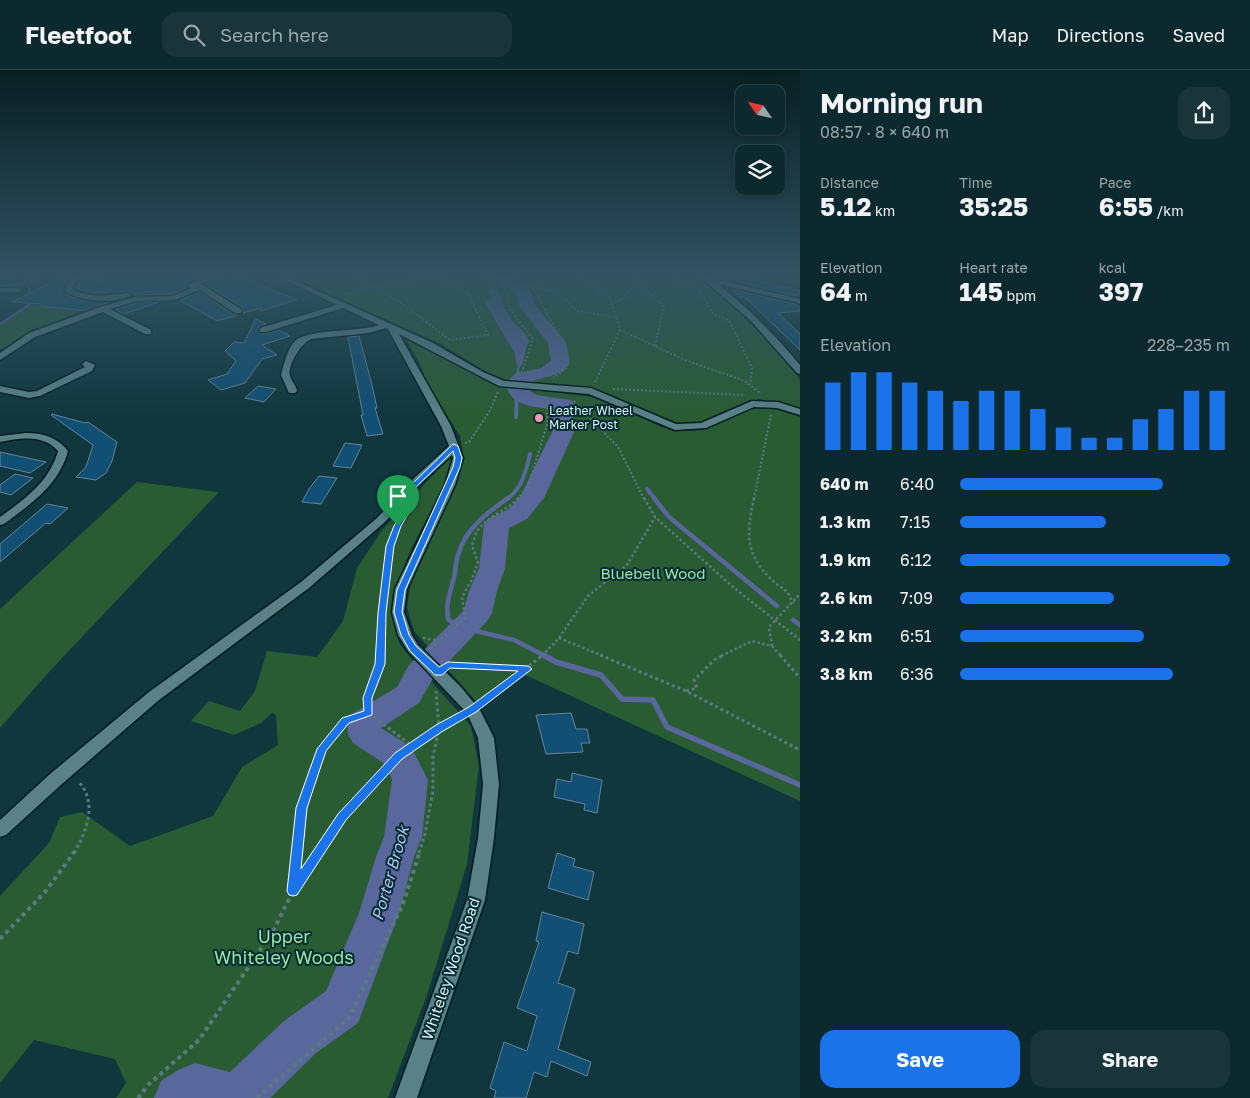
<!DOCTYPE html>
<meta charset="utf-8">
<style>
:root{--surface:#0b292e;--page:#19353a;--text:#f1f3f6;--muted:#9aa6aa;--line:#2b454a;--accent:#1a73e8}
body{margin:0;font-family:"Golos Text",sans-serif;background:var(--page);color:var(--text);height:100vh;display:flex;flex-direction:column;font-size:19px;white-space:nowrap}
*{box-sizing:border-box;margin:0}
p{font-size:16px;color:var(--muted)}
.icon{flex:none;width:28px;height:28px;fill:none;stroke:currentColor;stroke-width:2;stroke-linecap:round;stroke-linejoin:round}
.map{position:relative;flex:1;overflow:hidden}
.details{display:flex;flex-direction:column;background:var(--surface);width:450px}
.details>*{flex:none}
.needle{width:32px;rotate:304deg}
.controls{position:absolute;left:735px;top:15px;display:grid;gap:10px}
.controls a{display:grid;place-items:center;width:50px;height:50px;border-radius:10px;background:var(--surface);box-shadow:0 2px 8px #0003,0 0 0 1px var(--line);font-size:25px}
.pin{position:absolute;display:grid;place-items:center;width:42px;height:42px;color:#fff;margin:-51px -21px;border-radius:50% 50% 50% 0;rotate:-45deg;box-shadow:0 0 5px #0007}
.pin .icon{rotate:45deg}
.round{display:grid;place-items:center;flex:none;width:52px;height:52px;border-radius:15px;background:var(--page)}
.head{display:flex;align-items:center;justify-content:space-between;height:85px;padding:0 20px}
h1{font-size:28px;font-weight:700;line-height:38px}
.stats{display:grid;grid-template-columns:repeat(3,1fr);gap:8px;height:85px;padding:5px 20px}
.stats div{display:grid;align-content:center}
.stats b{font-size:25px;font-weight:700}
.stats small{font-size:14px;font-weight:400}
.stats p{font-size:14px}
.chart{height:140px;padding:10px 20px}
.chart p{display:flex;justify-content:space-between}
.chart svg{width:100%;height:90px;margin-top:5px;stroke:var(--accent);stroke-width:6}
.primary-button{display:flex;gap:10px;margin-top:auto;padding:10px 20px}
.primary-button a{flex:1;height:58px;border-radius:15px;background:var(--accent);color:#fff;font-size:20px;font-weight:700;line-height:58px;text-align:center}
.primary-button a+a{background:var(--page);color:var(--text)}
ul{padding:0 20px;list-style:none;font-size:16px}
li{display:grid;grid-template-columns:80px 60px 1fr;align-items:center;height:38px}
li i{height:12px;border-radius:6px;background:var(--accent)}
header{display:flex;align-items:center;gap:30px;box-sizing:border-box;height:70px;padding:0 25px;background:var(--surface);border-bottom:1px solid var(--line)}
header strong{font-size:24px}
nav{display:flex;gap:28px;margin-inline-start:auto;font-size:18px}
.search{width:350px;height:45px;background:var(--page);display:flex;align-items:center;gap:12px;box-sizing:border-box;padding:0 18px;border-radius:15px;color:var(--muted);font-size:19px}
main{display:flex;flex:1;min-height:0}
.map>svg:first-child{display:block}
</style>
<header>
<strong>Fleetfoot</strong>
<div class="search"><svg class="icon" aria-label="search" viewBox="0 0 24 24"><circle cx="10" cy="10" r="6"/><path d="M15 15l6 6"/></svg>Search here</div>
<nav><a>Map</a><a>Directions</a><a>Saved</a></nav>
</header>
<main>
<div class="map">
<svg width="800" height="1028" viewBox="0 0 800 1028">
<rect width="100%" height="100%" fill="#0f373d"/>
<path fill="#2a5c33" d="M285,204h410c20,15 100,88 105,108 0,8 0,19 0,27l-41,-10 -62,26 -26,-1 -76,-35 -78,-7 -21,-4 -55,-34z
M29,235l50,7 -50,20 -29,18v-26z
M404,265l26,13 64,37 107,13 60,29 20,4 23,-1 54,-24 23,2 19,7v386l-277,-127 -43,32 -66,-75 -7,-24 5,-31 31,-62 21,-54 -4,-24 -31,-48 -9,-24z
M448,389l5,1 -8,24 -33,63 -19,46 -2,20 8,30 19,24 53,59 8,40 -12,98 -40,131 -39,103h-272l10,-15 -11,-24 -81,-19 -34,43v-187l49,-53 11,-26 22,-5 48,34 83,-30 29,-49 36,-22 -2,-30 -4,-2 -11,10 -27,12 -43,-14 18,-20 31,10 15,-20 12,-40 50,6 26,-36 14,-53 26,-39z
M137,412l82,10 -171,181 -48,55v-119z"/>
<path fill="#59679d" d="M499,227l11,21 17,18 2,6c-6,9 -2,20 -11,27l-4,-17 -30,-51z"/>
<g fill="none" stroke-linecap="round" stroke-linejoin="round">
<path stroke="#59679d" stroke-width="2.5" d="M0,254l29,-19 1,-14 -3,-6 13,-11
M518,299v5"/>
<path stroke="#59679d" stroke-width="4" d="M518,303l1,7
M526,325l-1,-14 9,-6
M516,347l1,-26
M647,419l8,10
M507,429c15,-10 19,-28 23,-45"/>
<path stroke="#59679d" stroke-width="4.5" d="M654,428l15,19 108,89
M793,550l7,5
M463,558l51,12 31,16
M461,560l-13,-11c-2,-18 1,-21 5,-38 3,-8 2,-18 5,-26 7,-26 29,-42 50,-57"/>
<path stroke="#59679d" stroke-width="5.5" d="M543,585l13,7 45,13 21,24 31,1 14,27 133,58"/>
<path fill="#59679d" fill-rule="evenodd" d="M492,217l3,1 7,9 -2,2h-6l-7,-9z"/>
<path fill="#59679d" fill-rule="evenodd" d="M487,204h18l24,13 6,18 31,37 4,21c-11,16 -29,13 -44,21l1,4 9,7 35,5 3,4v28l-30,66 -17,21 -18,9 -4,40 -8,23 -5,22 -4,7 -56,60 -13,23 -38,25 30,19 17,33 -6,57 -8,20 -15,56 -41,110 -42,30 -46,45h-116l7,-17 17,-11 17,-7 35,9 54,-51 42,-30 33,-78 17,-56 8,-20 8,-57 -6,-15 -33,-22 -5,-9v-11l4,-9 45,-27 12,-22 55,-55 5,-19 10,-23 5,-44 4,-5 21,-10 12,-14 31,-63 1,-23c-19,-2 -45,-3 -47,-27l9,-8 26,-6 10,-7 -3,-18 -29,-37 -3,-14 -26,-15z"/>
</g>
<path fill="#114f75" stroke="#688398" d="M5,204h28l-14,13 -19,-1v-7z
M114,204h98l-25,8 -2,3 2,3 -14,6 -39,1 -6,-4 -35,2 -18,-5 1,-4 12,-6 15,3 -2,-6z
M227,204h7l63,26 -37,11 2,-3 -19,5 -1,-6 -37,-23z
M729,204l71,17v2l-5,3 -74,-18z
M66,205l8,1 -7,3 -5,10 7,7 18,5 23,1 -26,9 -44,-5 2,-2 -30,-2z
M732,219l63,15 5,4v3l-22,2 22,21v16l-53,-51 -8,-3z
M200,222l34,23h4l-21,6 -37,-21z
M159,232l-35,12 -9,-5 21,-6z
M256,249l10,5 -8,3 1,6 8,1 11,-4 12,6 -28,9 15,10 -15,4 -17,24 -24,7 -13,-10 19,-6 9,-13 -11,-10 9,-9 10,1z
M359,266l13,49 5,23h-2l8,26 -16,2 -6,-21h2l-15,-78z
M258,316l18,3 -12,13 -19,-4z
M52,344l33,9 3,-1 29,20 -5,19 -6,12 -10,7 -20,-3 10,-10 7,-22 -42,-30z
M345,373l17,2 -11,23 -18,-2z
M0,382l46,10 -16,11 -30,-7z
M15,404l18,4 -22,17 -11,-3v-7z
M319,406l18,2 -16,26 -19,-2 7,-13z
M47,434l21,4 -18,16 -4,-1 -46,39v-18z
M571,643l5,16h11l3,14h-9l2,9 -37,2 -10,-39z
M572,703l30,7 -5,33 -13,-3 1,-6 -31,-7 3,-18 14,3z
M557,783l18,6 -2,7 21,6 -6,28 -40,-12z
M542,842l42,12 -6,30 -10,-3 -10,32 17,6 -17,60 33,13 -4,14 -36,-15 -4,16 -13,-5 -8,26h-32l2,-7 -6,-3 14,-46 23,9 10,-35 -20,-8 22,-66 -3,-1z"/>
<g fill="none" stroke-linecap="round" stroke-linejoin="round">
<g stroke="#011d22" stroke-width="3">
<path id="minor" d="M83,204h9l-17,9 -3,6c17,10 38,6 56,4l4,2c-14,9 -55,7 -68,-5l5,-10z
M216,204h9l-24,10 40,25v4h-6l-35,-23 -26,10 -38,1 -26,8 41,21v4h-6l-42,-22 -68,25 -35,23v-7l29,-20 71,-26 35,-10 38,-1 18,-8 -4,-2 1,-2z
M272,204h9l152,69 50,29 21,9 87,7 85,36 25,-1 51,-22 26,1 22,7v6l-23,-7 -23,-1 -48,21 -31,2 -86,-36 -90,-8 -100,-52 52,92 12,32 -8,27 -48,104 -3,23 8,23 6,10 42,41 20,24 14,28 5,46 -5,54 -9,62 -68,198h-22l72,-198 11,-62 5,-54 -5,-46 -11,-25 -59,-62 -10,-16 -6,-23 3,-23 50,-104 8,-27 -1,-3 -31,28 -36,39 -76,66 -150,112 -97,84 -56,51 -6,2v-17l50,-46 99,-82 152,-110 76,-64 36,-39 36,-33 -8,-20 -53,-97 -2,-1 -17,5 -58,6c-10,5 -24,26 -21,37 2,6 6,9 7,15l-2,2h-6l-8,-18c3,-11 6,-27 15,-35 14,-11 63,-8 83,-15l-36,-17 -77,24h-6v-4l77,-23z
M697,204h8l6,4 89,21v4l-82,-19c30,24 57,51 82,81v9l-3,-1 -46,-52z
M0,218h18l4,2 -4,2h-18z
M86,291l9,4 -3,6 -52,25 -11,2 -29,-6v-6l29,6 8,-1 48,-24 -3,-3z
M26,363c17,0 31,4 42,18 -9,34 -37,53 -64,73l-4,1v-8c25,-18 49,-35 58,-66 -15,-17 -38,-13 -58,-9v-6z"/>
</g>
<path stroke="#597a7f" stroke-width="2" stroke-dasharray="2 2" stroke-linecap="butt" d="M352,204l51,30 47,36 38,-5 -20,-42 -34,-19
M482,204l19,11
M504,204l31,16 26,50 7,23 -2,6 -13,9
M575,204l34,22 8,22
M670,204l8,7 20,7 16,27 15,5 23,48 -2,16
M0,206l64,-2
M507,207l-6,8 7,11 1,12 24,31 -10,30 -2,4h-4
M636,212l28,24 -9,40
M525,215l32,8 21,18 39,7 3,12 65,30 60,21 16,13
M344,224l90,-19
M611,234c14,-3 23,-17 28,-30
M595,312l25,-52
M613,319l132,6
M574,331l44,46 26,52
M465,373l4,-1 20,-30 9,-20
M517,429l11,-12 19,-62 1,-24 -4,-4
M754,429l17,-85"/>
<path stroke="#597a7f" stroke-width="2.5" stroke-dasharray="2.5 2.5" stroke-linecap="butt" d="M644,428l11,19 78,70 67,53
M754,428c-7,34 -10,54 16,80 11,12 16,8 23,25
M423,568l16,3
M559,568l44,18
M772,576l9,10
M430,579l35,-31 -3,-21 9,-16 7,-19 -6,-17c2,-5 3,-11 6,-15 9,-14 29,-19 40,-32
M380,586c3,-50 3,-97 25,-143
M542,586l17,-18 29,-42 39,-31 28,-48
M721,586l31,-15 20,5 -3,-19 31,-33"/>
<path stroke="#597a7f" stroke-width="3" stroke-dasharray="3 3" stroke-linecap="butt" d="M600,585l86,36 114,59
M780,585l20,23
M450,595l76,4
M686,621l11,-3 -3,-8 20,-20 10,-5
M482,633l61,-48
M369,643l43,33
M74,783c13,-22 24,-51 4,-72
M297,783l5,-46 20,-58 24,-28 23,-8c-4,-21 10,-37 11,-58
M318,783l24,-36 57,-61 61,-40
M419,783l6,-19 8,-43v-34l6,-29 -3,-37"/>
<path stroke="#597a7f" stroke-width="4" stroke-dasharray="4 4" stroke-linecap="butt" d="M293,820l4,-39
M0,869l45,-47 30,-41
M138,1028l10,-13 51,-45 74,-109 20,-40 26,-40
M257,1028l92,-80 54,-114 17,-53"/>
<use href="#minor" fill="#5a8188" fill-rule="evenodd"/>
</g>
<linearGradient id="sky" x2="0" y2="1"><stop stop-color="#081e22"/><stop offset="0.59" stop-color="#315362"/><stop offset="1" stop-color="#315362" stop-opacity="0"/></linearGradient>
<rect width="800" height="347" fill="url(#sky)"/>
<path fill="#1a73e8" stroke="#fff" fill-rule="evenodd" d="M453,374l5,2 4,12 -2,9 -55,123 -3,22 7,23 7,11 23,21 9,-5 80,4 4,3 -56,43 -33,19 -41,28 -56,61 -49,75 -4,1 -4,-1 -2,-4 9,-83 21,-59 25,-31 22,-7 -1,-13 12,-34 3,-51 8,-67 8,-20 17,-29 -6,-6zM453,381l2,7 -2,9 -56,123 -3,22 7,23 9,16 25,24h7l8,-7 68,3 -49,36 -33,18 -41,28 -57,61 -37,55 6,-61 19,-57 23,-28 23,-8v-17l13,-34 1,-51 8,-67 7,-20 17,-29 -6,-6z"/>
<circle fill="#f29aad" stroke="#032c33" stroke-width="2" cx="539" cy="348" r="5"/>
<g text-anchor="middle" stroke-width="4" stroke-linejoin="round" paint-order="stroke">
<g font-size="12" fill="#dbf0f4" stroke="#032c33" text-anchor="start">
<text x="549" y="345">Leather Wheel<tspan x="549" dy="14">Marker Post</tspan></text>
</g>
<g font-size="15" fill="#9ae5a4" stroke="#032c33">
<text x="653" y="509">Bluebell Wood</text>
</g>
<g font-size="15" fill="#dbf0f4" stroke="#032c33">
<text transform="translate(451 899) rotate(-71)" y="5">Whiteley Wood Road</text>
</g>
<g font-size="16" font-style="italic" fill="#b3c1f1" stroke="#032c33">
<text transform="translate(390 803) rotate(-74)" y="6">Porter Brook</text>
</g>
<g font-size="18" fill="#9ae5a4" stroke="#032c33">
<text x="284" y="873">Upper<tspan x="284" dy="21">Whiteley Woods</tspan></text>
</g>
</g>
</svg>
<div class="controls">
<a><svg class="needle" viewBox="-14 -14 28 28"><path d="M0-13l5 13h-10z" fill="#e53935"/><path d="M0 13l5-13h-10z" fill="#9aa6aa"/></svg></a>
<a><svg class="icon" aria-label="layers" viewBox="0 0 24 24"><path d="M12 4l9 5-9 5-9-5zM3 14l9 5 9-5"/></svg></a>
</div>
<div class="pin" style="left:398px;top:456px;background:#1e9e55"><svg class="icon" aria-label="arrive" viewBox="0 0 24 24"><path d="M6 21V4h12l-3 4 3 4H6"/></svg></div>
</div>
<section class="details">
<div class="head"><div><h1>Morning run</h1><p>08:57 · 8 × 640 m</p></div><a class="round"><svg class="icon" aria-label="share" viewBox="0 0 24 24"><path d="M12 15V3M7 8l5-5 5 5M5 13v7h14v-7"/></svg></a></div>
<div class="stats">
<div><p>Distance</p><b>5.12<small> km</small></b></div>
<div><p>Time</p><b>35:25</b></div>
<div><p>Pace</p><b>6:55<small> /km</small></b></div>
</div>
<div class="stats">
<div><p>Elevation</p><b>64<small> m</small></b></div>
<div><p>Heart rate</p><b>145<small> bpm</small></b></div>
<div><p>kcal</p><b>397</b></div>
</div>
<div class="chart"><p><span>Elevation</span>228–235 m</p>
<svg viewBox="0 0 160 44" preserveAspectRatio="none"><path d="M5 44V11M15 44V6M25 44V6M35 44V11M45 44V15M55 44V20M65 44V15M75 44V15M85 44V24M95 44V33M105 44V38M115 44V38M125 44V29M135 44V24M145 44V15M155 44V15"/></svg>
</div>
<ul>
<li><b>640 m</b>6:40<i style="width:75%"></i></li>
<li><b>1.3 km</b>7:15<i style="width:54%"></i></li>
<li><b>1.9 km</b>6:12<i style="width:100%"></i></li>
<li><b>2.6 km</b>7:09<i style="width:57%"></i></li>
<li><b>3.2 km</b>6:51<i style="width:68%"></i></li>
<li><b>3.8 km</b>6:36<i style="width:79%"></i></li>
</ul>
<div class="primary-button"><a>Save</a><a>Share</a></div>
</section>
</main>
